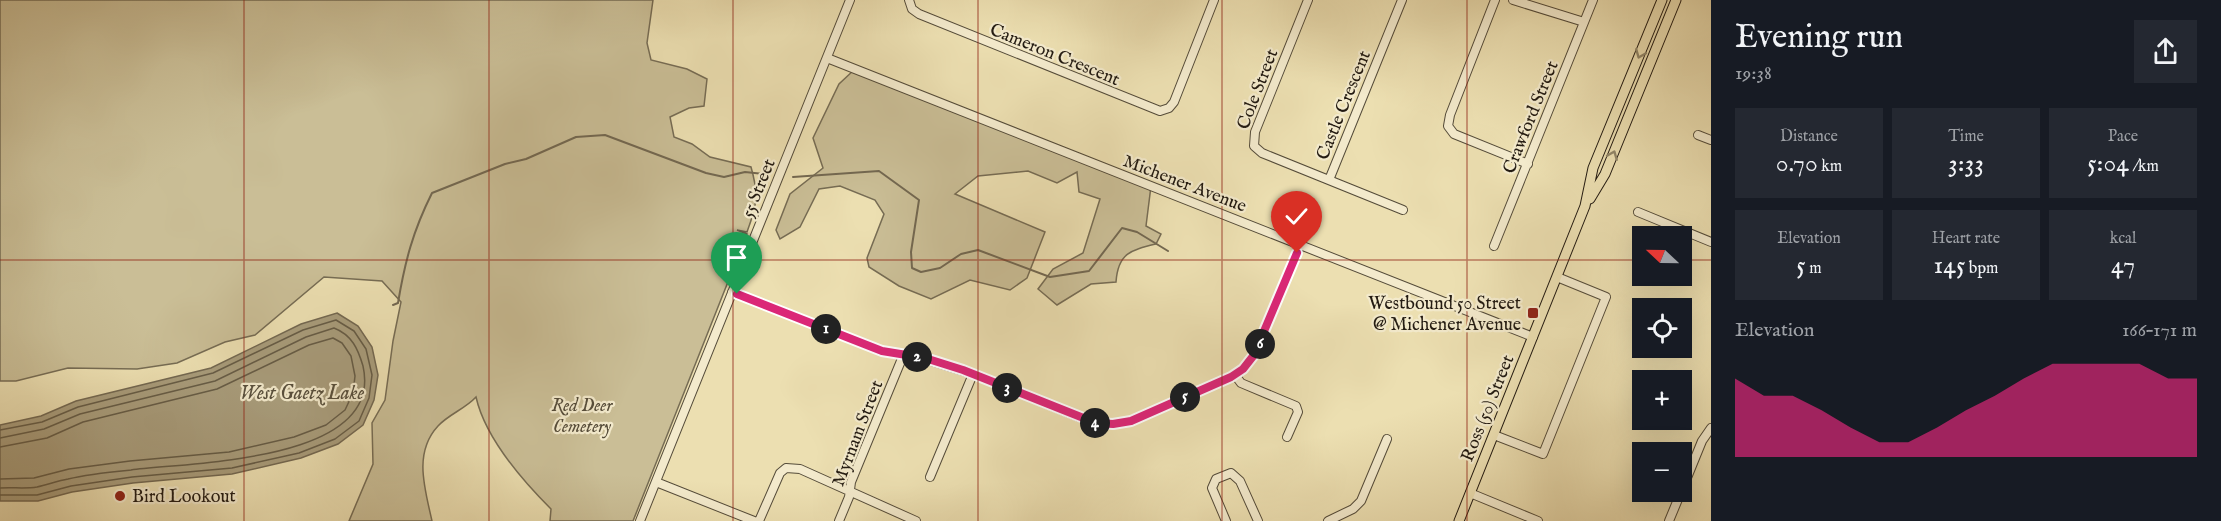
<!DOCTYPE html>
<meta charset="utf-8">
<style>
:root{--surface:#171b24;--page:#242831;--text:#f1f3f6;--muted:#9ea1a6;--accent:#db2777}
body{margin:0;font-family:"IM FELL English",serif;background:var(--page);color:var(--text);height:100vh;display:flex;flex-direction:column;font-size:22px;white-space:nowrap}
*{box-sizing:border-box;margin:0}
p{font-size:20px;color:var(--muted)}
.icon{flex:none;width:33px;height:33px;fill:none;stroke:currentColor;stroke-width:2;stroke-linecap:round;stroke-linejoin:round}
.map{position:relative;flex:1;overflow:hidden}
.panel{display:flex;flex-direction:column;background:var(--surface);width:510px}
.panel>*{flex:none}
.needle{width:39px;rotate:292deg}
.fabs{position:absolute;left:1632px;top:226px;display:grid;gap:12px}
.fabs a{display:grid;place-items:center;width:60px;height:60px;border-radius:0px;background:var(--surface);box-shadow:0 6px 24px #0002;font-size:30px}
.pin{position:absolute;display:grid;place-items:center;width:51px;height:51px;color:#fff;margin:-62px -26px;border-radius:50% 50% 50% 0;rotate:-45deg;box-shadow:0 0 6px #0007}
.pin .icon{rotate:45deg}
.km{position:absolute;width:30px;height:30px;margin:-15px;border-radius:50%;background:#222;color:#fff;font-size:16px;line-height:30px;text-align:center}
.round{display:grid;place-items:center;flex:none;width:63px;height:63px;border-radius:0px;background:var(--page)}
.headline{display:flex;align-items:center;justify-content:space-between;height:102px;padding:0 24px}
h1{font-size:33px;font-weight:600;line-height:45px}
.stats{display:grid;grid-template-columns:repeat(3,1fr);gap:9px;height:102px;padding:6px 24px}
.stats div{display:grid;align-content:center;border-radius:0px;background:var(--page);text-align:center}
.stats b{font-size:26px;font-weight:600}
.stats small{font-size:16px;font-weight:400}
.stats p{font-size:16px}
.chart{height:168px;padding:12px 24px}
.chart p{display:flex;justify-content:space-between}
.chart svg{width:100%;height:108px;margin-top:6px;fill:var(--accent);opacity:.7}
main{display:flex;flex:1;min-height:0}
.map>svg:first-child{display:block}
</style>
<main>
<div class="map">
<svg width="1711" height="521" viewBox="0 0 1711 521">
<rect width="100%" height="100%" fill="#ecdfb1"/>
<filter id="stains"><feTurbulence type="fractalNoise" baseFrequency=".00333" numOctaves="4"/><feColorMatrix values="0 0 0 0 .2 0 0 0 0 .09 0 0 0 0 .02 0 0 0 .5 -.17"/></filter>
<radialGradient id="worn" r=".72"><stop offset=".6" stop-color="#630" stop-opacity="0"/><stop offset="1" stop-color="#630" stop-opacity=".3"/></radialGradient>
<path fill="#cabe96" stroke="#766c54" stroke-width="1.5" d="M0,0h653l-6,43 4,17 36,9 20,10 -3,27 -15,2 -19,9 4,20 18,7 18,13 41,10c8,28 6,38 -4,65l-10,-2 10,4 -114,287h-83l1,-12c-29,-29 -66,-72 -75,-112 -11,12 -27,17 -38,29 -25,27 -13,63 -6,95h-83l24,-57 -1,-41 13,-23 8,-59 8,-39 -19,-21 -58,-4 -69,58 -30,7 -48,21 -40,6 -69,-1 -52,13h-16z
M855,69l296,117 -5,40 15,8 -5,10c-25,6 -38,9 -40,38l-25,2 -34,21 -19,-16 15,-20 30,-16 17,-54 -21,-7 -2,-20 -20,11 -29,-12 -50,5 -23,18 90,38 -18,46 -17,12 -40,-10 -39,19 -32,-13 -30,-19 -2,-9 17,-44 -9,-14 -35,-14 -21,3 -19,38 -20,12 -4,-9 14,-36 33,-26 -10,-30 26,-54z"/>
<path fill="#a89c7b" stroke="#736851" stroke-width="1.5" d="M337,313l21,13 14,21 6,28 -4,25 -11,25 -25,19 -37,14 -69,16 -99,9 -61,9 -34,9h-38v-76l41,-9 35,-15 135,-33 90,-44z"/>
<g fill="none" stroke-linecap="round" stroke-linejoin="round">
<path stroke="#665c46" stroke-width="1.5" d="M0,430l42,-8 36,-15 135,-34 90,-43 33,-10 18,11 12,18 6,26 -3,23 -10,23 -24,18 -36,14 -67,15 -100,9 -61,9 -34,9h-37
M0,438l44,-9 36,-15 135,-33 91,-44 28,-9c18,7 24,21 29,38 22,97 -175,96 -232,104 -21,2 -43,4 -63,9 -11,2 -21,6 -31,8 -12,2 -25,0 -37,1
M0,447l47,-9 36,-16 134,-33 92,-44 24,-7 9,5 9,13 4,20 -2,17 -8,17 -19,15 -32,12 -65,15 -99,9 -61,8 -35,9 -34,1"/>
<path stroke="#736851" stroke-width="2" d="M793,177l86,-6 40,29 -8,52 1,16 9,4 19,-4 21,-14 17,-4 72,27 39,-6 33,-43 15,4 31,19
M393,305l5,-2c7,-42 15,-72 34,-110l73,-29 21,-5 50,-22 29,-2 101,38 18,4 21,-5 19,2"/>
<g stroke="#554c3a" stroke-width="10">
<path id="minor" d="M909,0l3,9 7,5 241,97 9,-3 5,-6 40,-102
M1308,0l-53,132 -1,14 8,7 141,57
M1495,0l-45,115 -2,11 6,8 74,30
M1513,0l71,22
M827,58l706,279
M1698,135l13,5
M1329,180l73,-180
M1638,212l73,30
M1494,246l99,-246
M732,292l150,59 43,8 48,15 -43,103
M973,374l119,48 21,2 18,-3 100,-44 12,-8 11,-14 46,-110
M1235,375l6,8 55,23 2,6 -11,25
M1494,435l49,19 63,-157 -49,-20
M656,482l98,39
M1682,490l20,-49 9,-13
M1470,493l68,28
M640,521l210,-521
M759,521l21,-48 6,-5 14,1 116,52
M839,521l10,-24 2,-15 52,-126
M1226,521l-14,-33 4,-9 15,-6 9,8 18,40
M1328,521l25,-12 8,-8 26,-62
M1669,521l12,-29"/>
</g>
<g stroke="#231b12" stroke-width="11">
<path id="major" d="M1590,199l15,-25 71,-174
M1459,521l126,-315 8,-38 69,-168"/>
</g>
<use href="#minor" stroke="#f3eacc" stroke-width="8"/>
<use href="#major" stroke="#ecdfb1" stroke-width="9"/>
</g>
<defs><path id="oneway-chevron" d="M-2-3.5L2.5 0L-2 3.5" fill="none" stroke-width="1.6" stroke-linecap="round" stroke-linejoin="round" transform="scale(1.5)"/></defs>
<g stroke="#928769">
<use href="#oneway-chevron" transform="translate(1640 54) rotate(112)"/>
<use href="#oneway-chevron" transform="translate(1613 155) rotate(-68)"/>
</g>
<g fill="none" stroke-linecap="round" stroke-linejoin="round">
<g stroke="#fff" stroke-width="12">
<path id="route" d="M737,294l145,57 43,7 38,12 133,53 17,1 18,-3 100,-44 12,-8 11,-14 43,-102"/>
</g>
<use href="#route" stroke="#db2777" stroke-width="8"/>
</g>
<path fill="none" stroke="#8f2418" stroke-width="1.5" stroke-opacity="0.55" d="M244,0v521M489,0v521M733,0v521M978,0v521M1222,0v521M1467,0v521M0,260h1642M1682,260h29"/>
<g fill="#8f2418" stroke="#f3eacc" stroke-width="2">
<rect x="1527" y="307" width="12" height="12" rx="3"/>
<circle cx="120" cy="496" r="6"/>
</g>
<g text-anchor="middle" stroke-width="4.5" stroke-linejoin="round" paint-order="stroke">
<g font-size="18" fill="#231b12" stroke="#f3eacc">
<text transform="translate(1055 54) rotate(22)" y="6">Cameron Crescent</text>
<text transform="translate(1257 89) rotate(-69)" y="6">Cole Street</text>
<text transform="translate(1343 105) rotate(-68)" y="6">Castle Crescent</text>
<text transform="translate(1530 117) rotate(-68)" y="6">Crawford Street</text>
<text transform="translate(1185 183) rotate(21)" y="6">Michener Avenue</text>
<text transform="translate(758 188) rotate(-68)" y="6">55 Street</text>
<text transform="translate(1487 408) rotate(-68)" y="6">Ross (50) Street</text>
<text transform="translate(857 433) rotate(-69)" y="6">Myrnam Street</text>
</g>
<g font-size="18" fill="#231b12" stroke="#f3eacc" text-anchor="end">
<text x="1521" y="309">Westbound 50 Street<tspan x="1521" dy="21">@ Michener Avenue</tspan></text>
<text x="132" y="502" text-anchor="start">Bird Lookout</text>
</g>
<g font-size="18" font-style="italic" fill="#554c3a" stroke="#f3eacc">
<text x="582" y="411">Red Deer<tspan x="582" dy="21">Cemetery</tspan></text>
</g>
<g font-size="20" font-style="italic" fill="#584f3c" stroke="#f3eacc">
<text x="302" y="399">West Gaetz Lake</text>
</g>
</g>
<rect width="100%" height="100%" filter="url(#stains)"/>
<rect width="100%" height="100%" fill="url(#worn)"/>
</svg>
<div class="fabs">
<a><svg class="needle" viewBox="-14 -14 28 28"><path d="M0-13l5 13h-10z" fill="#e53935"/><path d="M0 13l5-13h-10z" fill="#9ea1a6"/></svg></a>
<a><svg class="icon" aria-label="locate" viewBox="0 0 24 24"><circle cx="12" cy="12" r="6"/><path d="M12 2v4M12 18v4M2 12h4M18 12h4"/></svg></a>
<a>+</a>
<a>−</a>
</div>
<div class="pin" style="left:737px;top:294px;background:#1e9e55"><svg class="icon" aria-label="arrive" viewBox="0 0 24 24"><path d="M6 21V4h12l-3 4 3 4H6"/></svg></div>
<div class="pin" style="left:1297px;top:253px;background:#d93025"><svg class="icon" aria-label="check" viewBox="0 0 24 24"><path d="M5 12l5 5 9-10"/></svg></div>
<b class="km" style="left:826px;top:329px">1</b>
<b class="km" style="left:917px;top:357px">2</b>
<b class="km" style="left:1007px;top:388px">3</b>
<b class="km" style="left:1095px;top:423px">4</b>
<b class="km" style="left:1185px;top:397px">5</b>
<b class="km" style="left:1260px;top:344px">6</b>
</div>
<section class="panel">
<div class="headline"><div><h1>Evening run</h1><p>19:38</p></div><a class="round"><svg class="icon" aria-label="share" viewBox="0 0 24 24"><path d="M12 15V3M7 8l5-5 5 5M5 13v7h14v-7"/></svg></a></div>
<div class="stats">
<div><p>Distance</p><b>0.70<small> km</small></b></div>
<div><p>Time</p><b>3:33</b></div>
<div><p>Pace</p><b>5:04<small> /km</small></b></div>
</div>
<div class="stats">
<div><p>Elevation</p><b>5<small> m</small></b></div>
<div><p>Heart rate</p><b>145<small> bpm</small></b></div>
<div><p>kcal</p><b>47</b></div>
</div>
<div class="chart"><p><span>Elevation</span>166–171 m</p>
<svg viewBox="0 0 160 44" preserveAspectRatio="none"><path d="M0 44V12L10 19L20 19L30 25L40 32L50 38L60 38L70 32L80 25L90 19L100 12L110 6L120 6L130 6L140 6L150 12L160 12V44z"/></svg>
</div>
</section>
</main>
